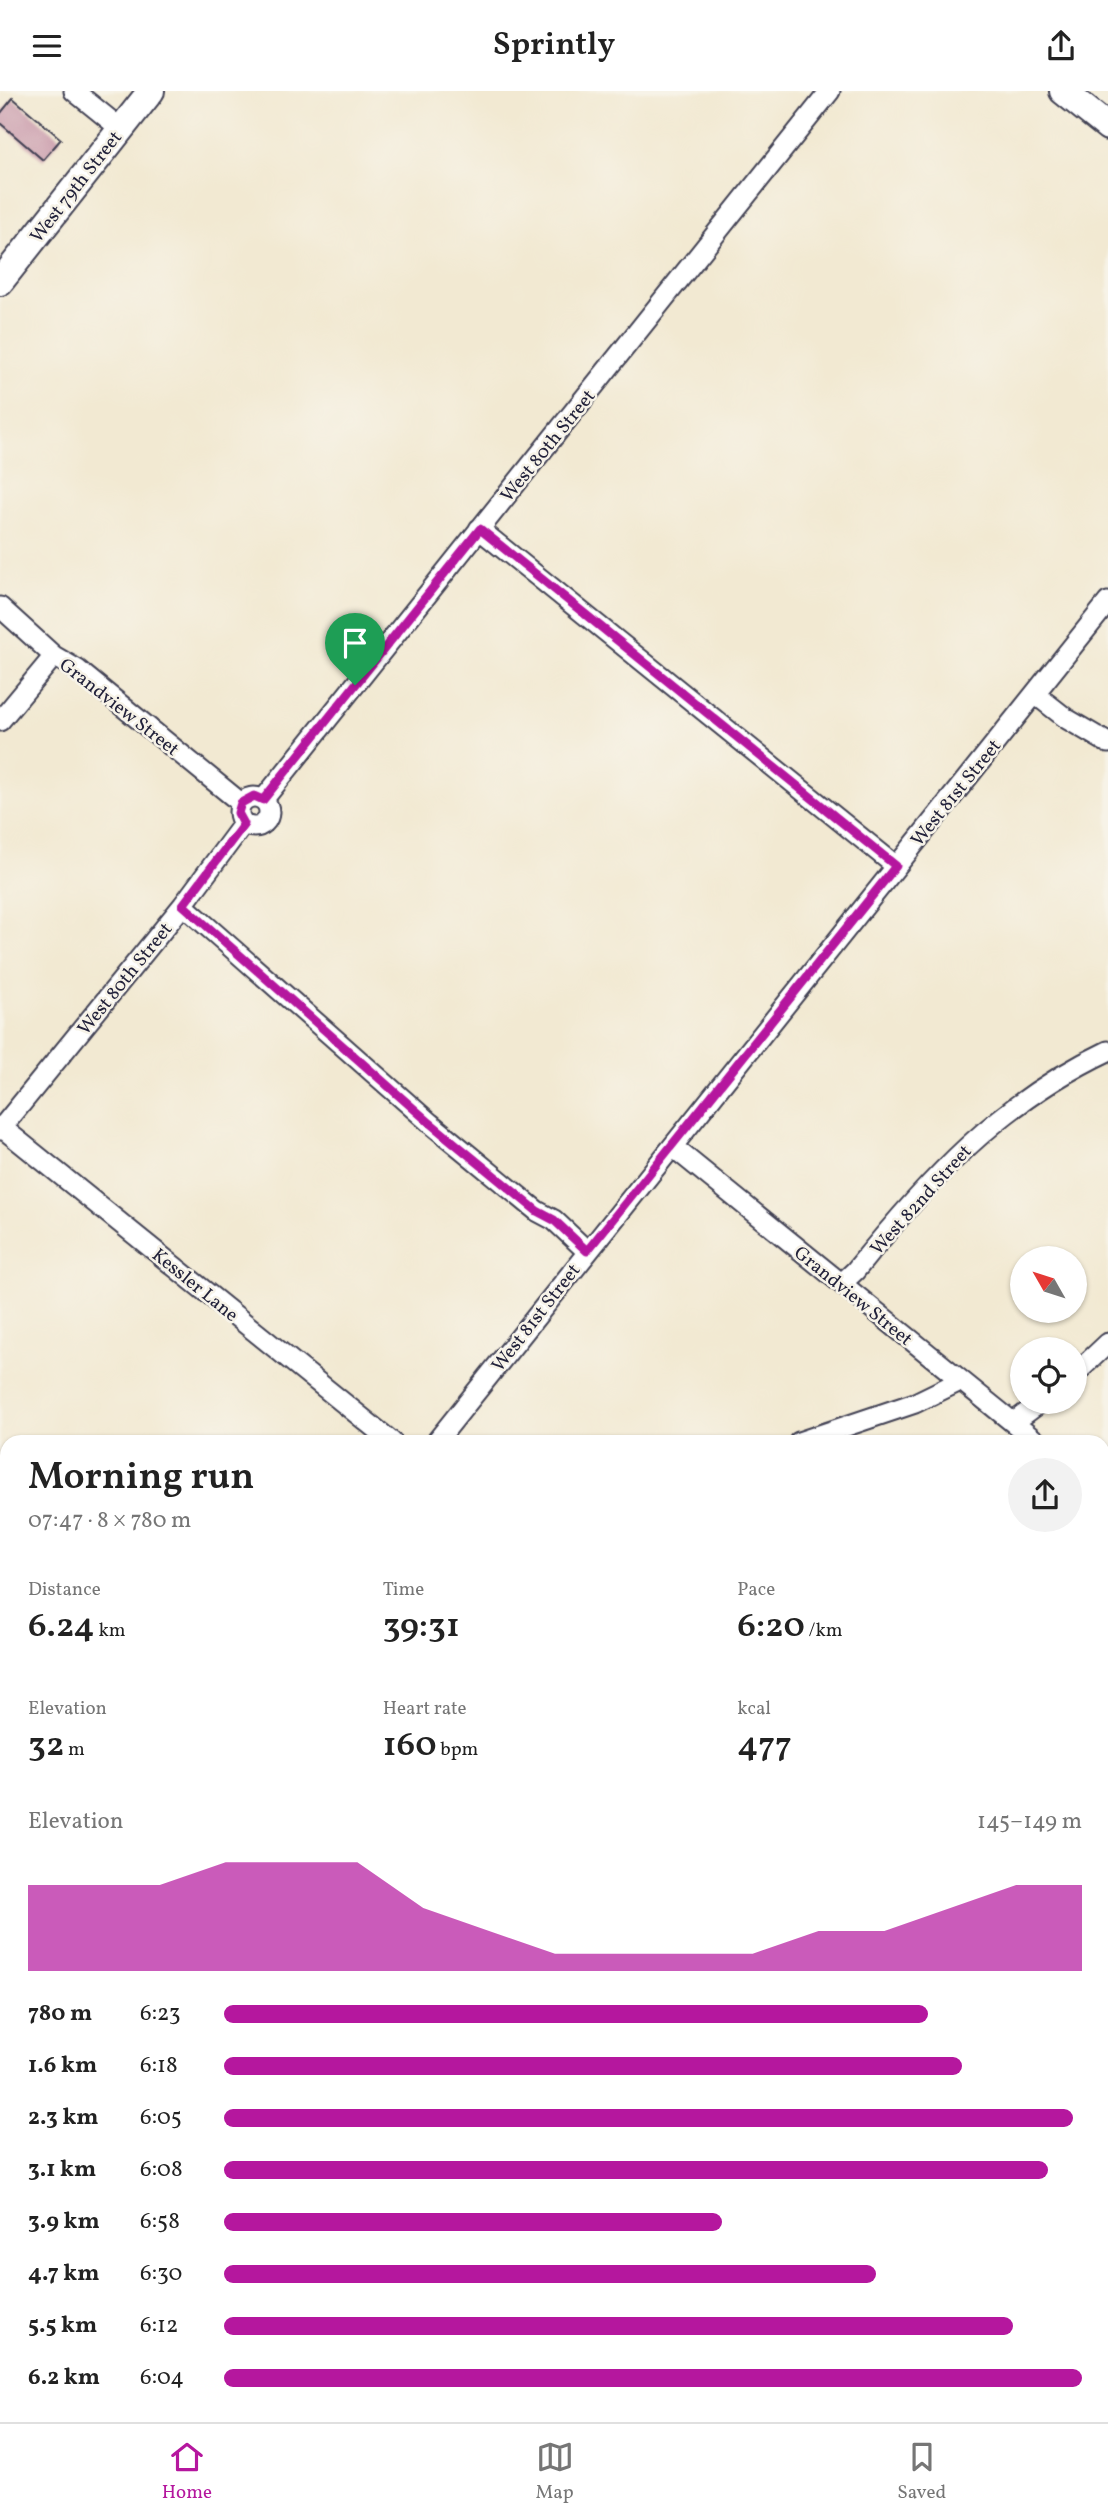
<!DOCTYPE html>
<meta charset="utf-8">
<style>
:root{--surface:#fff;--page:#f2f2f2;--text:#222;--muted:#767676;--line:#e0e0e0;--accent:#b5179e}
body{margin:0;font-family:Vollkorn,serif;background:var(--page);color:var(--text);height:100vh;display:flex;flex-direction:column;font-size:26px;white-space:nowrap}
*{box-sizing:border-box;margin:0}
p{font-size:23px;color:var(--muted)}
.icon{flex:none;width:38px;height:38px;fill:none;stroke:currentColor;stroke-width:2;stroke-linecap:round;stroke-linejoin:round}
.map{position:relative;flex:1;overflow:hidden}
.drawer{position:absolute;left:0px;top:1344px;width:1110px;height:987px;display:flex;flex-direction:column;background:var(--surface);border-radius:21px 21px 0 0;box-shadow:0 2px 5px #0004}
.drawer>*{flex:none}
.needle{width:46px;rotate:309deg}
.tools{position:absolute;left:1010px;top:1155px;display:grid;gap:14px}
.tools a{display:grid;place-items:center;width:77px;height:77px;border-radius:50%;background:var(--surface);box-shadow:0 2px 5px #0004;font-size:35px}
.pin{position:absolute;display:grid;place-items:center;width:60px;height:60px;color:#fff;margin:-72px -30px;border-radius:50% 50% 50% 0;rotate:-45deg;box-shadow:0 0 7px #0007}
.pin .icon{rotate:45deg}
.round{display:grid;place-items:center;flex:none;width:74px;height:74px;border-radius:37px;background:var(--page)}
.overview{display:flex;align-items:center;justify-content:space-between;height:119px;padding:0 28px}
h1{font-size:38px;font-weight:600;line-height:52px}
.stats{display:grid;grid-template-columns:repeat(3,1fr);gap:10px;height:119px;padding:7px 28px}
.stats div{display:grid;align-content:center}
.stats b{font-size:35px;font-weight:600}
.stats small{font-size:19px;font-weight:400}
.stats p{font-size:19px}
.chart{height:196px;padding:14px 28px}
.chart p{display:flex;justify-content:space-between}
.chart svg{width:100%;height:126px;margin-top:7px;fill:var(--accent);opacity:.7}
ul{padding:0 28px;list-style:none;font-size:23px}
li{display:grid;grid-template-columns:112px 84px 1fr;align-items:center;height:52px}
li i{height:18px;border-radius:9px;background:var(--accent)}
header{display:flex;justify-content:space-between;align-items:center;height:91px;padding:0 28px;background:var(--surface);font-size:32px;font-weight:600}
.tabs{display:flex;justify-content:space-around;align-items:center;height:98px;border-top:2px solid var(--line);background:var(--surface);font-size:19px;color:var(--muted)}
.tabs a{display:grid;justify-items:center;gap:4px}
.tabs .selected{color:var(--accent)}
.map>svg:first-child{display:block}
</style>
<header><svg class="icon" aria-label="menu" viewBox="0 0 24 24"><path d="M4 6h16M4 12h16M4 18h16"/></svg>Sprintly<svg class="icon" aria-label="share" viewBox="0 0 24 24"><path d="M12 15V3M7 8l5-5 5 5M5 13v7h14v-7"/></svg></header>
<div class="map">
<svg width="1108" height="2331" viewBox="0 0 1108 2331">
<rect width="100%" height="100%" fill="#f7f3e8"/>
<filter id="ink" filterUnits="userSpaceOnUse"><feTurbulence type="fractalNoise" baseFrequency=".0143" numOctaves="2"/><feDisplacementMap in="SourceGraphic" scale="14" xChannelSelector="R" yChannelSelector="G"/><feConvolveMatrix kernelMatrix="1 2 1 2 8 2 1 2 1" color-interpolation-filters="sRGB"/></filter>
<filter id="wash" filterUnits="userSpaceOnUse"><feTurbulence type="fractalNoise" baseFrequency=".00686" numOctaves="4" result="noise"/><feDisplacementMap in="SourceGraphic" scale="28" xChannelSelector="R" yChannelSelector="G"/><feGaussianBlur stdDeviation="1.57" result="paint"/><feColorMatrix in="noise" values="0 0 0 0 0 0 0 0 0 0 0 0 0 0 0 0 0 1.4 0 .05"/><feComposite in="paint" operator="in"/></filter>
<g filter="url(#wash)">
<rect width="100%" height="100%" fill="#f2e9d2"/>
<path fill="#9ad488" stroke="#5e7b62" stroke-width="2" d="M337,2324h192l9,7h-206z"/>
<g id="blocks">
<path fill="#c796a8" d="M13,7l48,41 -18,21 -43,-37v-9z"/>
</g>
</g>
<g filter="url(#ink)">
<use href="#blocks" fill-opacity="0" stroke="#414052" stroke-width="2"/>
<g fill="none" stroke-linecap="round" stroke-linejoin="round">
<g stroke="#414052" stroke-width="13">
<path id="lane" d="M0,1747l7,-4"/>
</g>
<g stroke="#414052" stroke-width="23">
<path id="street" d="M74,0l47,38
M479,438l417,337
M0,516l54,49 24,14 163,133
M1035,603l32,25 41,24
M0,630l54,-65
M239 721a15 15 0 1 1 30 0a15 15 0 1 1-30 0Z
M263,709l567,-709
M183,814l247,218 107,88 17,9 33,31
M0,1035l392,316
M0,1039l183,-225 61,-82
M673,1056l364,295
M842,1192l13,-12c74,-92 145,-169 253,-220
M1074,1284l34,-32
M1014,1331l27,-20
M436,1351l672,-840
M799,1351l116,-39 45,-22
M0,1377l7,6
M1102,1404l6,4
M1102,1502l6,-2
M1102,1756l6,-2
M1102,2010l6,-2
M1102,2225l6,-7
M583,2331l6,-7
M1020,2331l5,-7"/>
</g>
<g stroke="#414052" stroke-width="30">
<path id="secondary" d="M1063,0l45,36
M0,191l151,-191
M0,1883l7,6
M548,2324l8,7"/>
</g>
<path stroke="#414052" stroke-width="3.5" stroke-dasharray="5 5" stroke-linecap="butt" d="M0,2226l7,-15
M509,2324l9,7"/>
<use href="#lane" stroke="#fff" stroke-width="10"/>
<use href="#street" stroke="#fff" stroke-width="19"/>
<use href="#secondary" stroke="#fff" stroke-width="26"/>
</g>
</g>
<g fill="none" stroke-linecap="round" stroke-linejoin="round" filter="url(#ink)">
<g stroke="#fff" stroke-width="14">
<path id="route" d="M480,438l416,337 -309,385 -33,-31 -17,-9 -107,-88 -247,-218 61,-81 -6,-11 3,-10 13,-7 9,4z"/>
</g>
<use href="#route" stroke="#b5179e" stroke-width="9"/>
</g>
<g text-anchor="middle" stroke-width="5" stroke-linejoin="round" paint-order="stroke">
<g font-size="19" fill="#22223b" stroke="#f7f3e8">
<text transform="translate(75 95) rotate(-52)" y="7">West 79th Street</text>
<text transform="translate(547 354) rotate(-51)" y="7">West 80th Street</text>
<text transform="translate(120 615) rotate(38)" y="7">Grandview Street</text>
<text transform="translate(955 701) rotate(-51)" y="7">West 81st Street</text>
<text transform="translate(124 887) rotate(-51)" y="7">West 80th Street</text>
<text transform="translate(920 1108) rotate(-48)" y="7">West 82nd Street</text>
<text transform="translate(196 1193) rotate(39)" y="7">Kessler Lane</text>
<text transform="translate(854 1204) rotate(39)" y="7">Grandview Street</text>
<text transform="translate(535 1226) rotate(-52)" y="7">West 81st Street</text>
</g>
</g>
</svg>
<div class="tools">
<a><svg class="needle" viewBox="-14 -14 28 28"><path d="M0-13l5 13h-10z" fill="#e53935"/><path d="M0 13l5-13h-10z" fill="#767676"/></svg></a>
<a><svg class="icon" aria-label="locate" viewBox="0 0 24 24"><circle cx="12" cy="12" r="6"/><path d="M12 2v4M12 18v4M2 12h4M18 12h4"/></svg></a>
</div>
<div class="pin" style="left:355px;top:594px;background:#1e9e55"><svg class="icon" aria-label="arrive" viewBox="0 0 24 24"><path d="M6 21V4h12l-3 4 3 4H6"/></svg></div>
<section class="drawer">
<div class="overview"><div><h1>Morning run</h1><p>07:47 · 8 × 780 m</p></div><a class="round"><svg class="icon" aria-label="share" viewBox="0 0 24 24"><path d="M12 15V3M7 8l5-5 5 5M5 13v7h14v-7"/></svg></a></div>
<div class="stats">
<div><p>Distance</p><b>6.24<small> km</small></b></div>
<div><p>Time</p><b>39:31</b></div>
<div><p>Pace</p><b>6:20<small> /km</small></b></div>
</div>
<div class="stats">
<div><p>Elevation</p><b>32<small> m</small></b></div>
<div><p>Heart rate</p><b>160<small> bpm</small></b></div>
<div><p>kcal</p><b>477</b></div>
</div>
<div class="chart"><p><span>Elevation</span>145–149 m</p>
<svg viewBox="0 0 160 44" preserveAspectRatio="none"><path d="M0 44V14L10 14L20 14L30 6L40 6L50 6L60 22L70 30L80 38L90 38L100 38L110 38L120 30L130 30L140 22L150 14L160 14V44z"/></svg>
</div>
<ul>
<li><b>780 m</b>6:23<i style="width:82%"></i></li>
<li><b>1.6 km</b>6:18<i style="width:86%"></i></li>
<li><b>2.3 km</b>6:05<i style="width:99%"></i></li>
<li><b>3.1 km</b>6:08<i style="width:96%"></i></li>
<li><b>3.9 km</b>6:58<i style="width:58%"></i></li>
<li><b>4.7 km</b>6:30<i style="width:76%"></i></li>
<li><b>5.5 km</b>6:12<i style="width:92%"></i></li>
<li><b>6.2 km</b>6:04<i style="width:100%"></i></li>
</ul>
</section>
</div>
<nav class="tabs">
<a class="selected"><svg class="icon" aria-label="home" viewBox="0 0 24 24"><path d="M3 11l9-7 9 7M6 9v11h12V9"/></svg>Home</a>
<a><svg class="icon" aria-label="map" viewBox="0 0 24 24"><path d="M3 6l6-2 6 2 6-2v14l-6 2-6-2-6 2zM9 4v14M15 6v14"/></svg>Map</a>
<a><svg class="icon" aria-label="saved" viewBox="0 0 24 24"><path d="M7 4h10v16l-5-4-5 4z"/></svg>Saved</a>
</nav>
